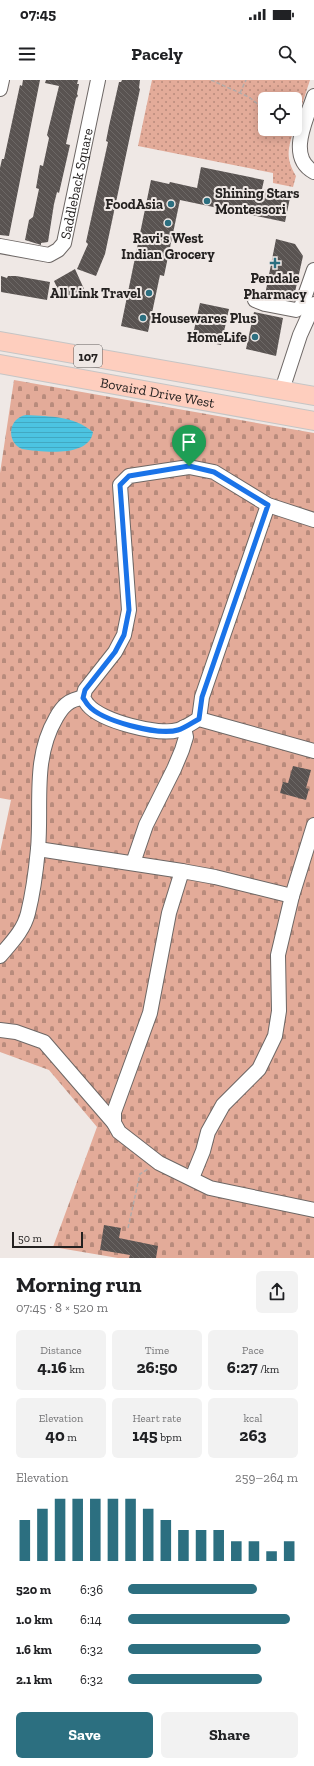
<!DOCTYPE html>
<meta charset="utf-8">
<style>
:root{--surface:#fff;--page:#f2f2f2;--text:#202124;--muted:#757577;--accent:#2c6f80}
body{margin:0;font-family:"Zilla Slab",serif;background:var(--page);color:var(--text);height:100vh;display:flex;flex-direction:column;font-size:15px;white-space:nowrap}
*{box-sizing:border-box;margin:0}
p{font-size:13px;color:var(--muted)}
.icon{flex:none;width:22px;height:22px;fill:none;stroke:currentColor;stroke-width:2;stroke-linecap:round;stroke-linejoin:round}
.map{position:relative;height:1178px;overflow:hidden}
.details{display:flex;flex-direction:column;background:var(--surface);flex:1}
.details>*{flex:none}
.fabs{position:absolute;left:258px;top:12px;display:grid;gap:8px}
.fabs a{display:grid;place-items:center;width:44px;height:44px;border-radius:6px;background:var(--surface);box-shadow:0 2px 10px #0003;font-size:20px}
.scale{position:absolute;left:12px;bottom:10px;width:71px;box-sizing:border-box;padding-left:4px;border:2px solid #242120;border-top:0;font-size:11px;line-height:14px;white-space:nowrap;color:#242120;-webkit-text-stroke:3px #efe8e5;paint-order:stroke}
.pin{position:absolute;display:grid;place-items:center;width:34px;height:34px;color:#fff;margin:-41px -17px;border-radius:50% 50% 50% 0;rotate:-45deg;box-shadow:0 0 4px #0007}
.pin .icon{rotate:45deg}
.round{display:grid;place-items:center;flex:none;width:42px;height:42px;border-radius:6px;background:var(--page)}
.summary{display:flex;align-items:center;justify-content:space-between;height:68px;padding:0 16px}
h1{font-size:22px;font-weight:800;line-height:30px}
.metrics{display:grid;grid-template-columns:repeat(3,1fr);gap:6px;height:68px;padding:4px 16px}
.metrics div{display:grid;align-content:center;border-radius:6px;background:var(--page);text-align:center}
.metrics b{font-size:17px;font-weight:800}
.metrics small{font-size:11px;font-weight:400}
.metrics p{font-size:11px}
.chart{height:112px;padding:8px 16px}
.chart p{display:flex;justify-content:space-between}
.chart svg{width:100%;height:72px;margin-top:4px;stroke:var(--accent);stroke-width:6}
.cta{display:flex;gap:8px;margin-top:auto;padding:8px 16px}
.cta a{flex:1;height:46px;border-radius:6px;background:var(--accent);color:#fff;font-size:16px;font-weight:800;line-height:46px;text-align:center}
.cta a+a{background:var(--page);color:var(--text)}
ul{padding:0 16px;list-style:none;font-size:13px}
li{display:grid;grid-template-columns:64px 48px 1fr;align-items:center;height:30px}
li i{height:10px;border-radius:5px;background:var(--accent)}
.status{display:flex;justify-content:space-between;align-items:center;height:28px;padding:0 20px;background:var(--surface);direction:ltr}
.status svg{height:11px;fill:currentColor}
header{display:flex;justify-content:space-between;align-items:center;height:52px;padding:0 16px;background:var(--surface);font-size:18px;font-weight:800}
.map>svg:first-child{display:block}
</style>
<div class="status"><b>07:45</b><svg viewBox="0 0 49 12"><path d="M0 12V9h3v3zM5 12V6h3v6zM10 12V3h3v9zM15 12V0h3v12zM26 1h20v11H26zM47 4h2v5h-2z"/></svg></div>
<header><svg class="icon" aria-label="menu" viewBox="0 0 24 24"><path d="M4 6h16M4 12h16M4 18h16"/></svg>Pacely<svg class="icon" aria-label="search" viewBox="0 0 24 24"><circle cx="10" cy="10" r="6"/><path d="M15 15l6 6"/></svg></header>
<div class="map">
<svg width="314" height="1178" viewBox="0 0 314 1178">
<defs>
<pattern id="cemetery-stones" width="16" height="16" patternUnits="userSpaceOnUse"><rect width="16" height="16" fill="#e3ab99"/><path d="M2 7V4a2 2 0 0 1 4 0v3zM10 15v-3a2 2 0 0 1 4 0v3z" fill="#b88b7c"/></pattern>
<pattern id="park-dots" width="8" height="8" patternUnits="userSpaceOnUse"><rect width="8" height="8" fill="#e3ab99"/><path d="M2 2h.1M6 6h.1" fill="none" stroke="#b88b7c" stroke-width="1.8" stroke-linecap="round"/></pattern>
<pattern id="water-rules" width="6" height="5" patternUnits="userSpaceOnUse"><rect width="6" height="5" fill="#4cc4e2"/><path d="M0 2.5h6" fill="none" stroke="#42a8c2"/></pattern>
<pattern id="building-back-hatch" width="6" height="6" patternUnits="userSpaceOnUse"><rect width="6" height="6" fill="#595351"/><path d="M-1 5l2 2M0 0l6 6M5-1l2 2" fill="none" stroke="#6d6866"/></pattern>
</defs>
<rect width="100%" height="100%" fill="#efe8e5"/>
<path fill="url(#cemetery-stones)" d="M14,300l300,53v825h-196l-65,-11 44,-120 -48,-57 -49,-18v-200l11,-52 -11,-2v-325z"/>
<path fill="url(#park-dots)" d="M152,0h158l-15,46v-27h-30v30h29c-6,20 -9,29 2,47l-3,11 -20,-4v-10l-135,-27z"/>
<path fill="url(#water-rules)" d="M26,335c26,2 46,0 67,17 -4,26 -51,20 -71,17 -16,-7 -14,-31 4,-34z"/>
<path fill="url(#building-back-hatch)" d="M23,0h17l-31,156 -9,-1v-67l2,-9h2l16,-74 2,1z
M46,0h32l-1,4h2l-2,10 1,2 -2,2 -10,46 4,1 -11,48 -2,-1 -3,12 -6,38 -7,1v2l-16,-5 4,-20 4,-3 6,-28 -3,-1 4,-23 3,1 6,-28 -2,-3 12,-49 -14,-3z
M122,0h18l-1,8 1,1 -35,165 -9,22 -19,-7 11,-25 -2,-2 22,-100 -2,-1 3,-15 10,-44h2z
M201,87l63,13 -2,9 21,5 1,-3 7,2 -6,29 -105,-22 -16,76 -4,-1 -12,57 -27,-6 30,-146 18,4 1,-2 27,6z
M276,159l19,5 8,12 -10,45 -28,-6z
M75,189l9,20 -3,1 1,2 -19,8 -9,-19z
M1,196l6,2 1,-2h8l34,6 -3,18 -46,-8z
M200,223l29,6 -8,36 -29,-6z
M254,232l29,6 -7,38 -30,-7z
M293,686l18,4 -5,18 3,1 -3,11 -26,-7 3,-11 5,1z
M104,1145l17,3 -2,10 39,8 -2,12h-27l1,-3 -30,-5z"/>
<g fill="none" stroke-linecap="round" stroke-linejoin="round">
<g stroke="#6d6765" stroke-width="16">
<g id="minor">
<path d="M0,9l2,-9"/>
<path d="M314,16c-7,22 -28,61 0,76"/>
<path id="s1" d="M0,166l49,9 9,-5 6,-7 34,-163"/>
<path d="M255,220l10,4 31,6 5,-3 13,-37"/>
<path d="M282,310l18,-55 14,-31"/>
<path d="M314,440l-46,-15 -54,-33 -25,-5 -60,9 -9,9 9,125 -5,25 -9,17 -30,38 -2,8c2,2 3,5 5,7 13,16 71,31 90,25 7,-2 15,-8 21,-11l115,32"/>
<path d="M199,639l3,-22 66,-192"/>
<path d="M314,745l-22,71 -77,-19 -33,-6 -13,42 -19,100 -36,99v11l5,9 40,31 51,25 104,22"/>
<path d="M38,769l144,22"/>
<path d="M133,783l13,-38 28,-56 8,-19 4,-13 -2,-10"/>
<path d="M0,876c11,-13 24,-26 28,-43 5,-20 8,-43 10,-64 4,-44 -6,-90 18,-131 6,-11 13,-19 27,-20"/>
<path d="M0,950l16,2 28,10 70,81"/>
<path d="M192,1098l11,-27 5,-19 15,-27 36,-36 16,-33 4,-25 -1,-56 14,-59"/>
</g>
</g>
<g stroke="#c6c5c5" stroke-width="20">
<g id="major">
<path d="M0,261l314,55"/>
<path id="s2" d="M0,284l314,57"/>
</g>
</g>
<path stroke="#b2acaa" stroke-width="1.5" stroke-dasharray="4 2" stroke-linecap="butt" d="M211,0l38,17 16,13
M240,13l6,-13
M128,1148l12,-54 8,-5"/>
<use href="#minor" stroke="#fff" stroke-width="14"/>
<use href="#major" stroke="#fecebe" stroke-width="18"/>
</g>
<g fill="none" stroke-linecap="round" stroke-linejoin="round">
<g stroke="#fff" stroke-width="8">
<path id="route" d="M189,386l25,6 54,33 -66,192 -3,22c-6,3 -14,9 -21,11 -19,6 -77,-9 -90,-25 -2,-2 -3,-5 -5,-7l2,-8 30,-38 9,-17 5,-25 -9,-125 9,-9z"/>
</g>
<use href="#route" stroke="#1a73e8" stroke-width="5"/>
</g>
<g fill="#2c6f80" stroke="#efe8e5" stroke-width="1.5">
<circle cx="207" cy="121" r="4"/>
<circle cx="171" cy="124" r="4"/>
<circle cx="168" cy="143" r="4"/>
<path d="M273 177h4v4h4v4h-4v4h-4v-4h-4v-4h4z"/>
<circle cx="149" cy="213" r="4"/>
<circle cx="143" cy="238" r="4"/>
<circle cx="255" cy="257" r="4"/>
</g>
<g text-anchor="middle" stroke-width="4" stroke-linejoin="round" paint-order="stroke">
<rect fill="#efe8e5" stroke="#615d5b" stroke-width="1" x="74" y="265" width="28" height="22" rx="3"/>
<g font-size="13" font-weight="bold" fill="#242120">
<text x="88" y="281">107</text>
</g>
<g font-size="14" fill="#242120" stroke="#efe8e5">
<text dy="5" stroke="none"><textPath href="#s1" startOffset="130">Saddleback Square</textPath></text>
<text dy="5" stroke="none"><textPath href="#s2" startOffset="160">Bovaird Drive West</textPath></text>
</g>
<g font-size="14" font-weight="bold" fill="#242120" stroke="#efe8e5" text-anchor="end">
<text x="215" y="118" text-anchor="start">Shining Stars<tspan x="215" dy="16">Montessori</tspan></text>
<text x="163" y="129">FoodAsia</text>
<text x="168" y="163" text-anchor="middle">Ravi's West<tspan x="168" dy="16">Indian Grocery</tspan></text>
<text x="275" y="203" text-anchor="middle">Pendale<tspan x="275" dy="16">Pharmacy</tspan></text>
<text x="141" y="218">All Link Travel</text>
<text x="151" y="243" text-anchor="start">Housewares Plus</text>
<text x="247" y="262">HomeLife</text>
</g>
</g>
</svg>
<div class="fabs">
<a><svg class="icon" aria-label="locate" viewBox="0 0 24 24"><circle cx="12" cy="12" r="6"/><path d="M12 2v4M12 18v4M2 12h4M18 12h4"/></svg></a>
</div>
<div class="scale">50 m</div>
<div class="pin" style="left:189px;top:386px;background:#1e9e55"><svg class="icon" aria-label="arrive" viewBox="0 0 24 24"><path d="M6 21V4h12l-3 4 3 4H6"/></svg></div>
</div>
<section class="details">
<div class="summary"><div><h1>Morning run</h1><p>07:45 · 8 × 520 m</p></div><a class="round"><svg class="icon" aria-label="share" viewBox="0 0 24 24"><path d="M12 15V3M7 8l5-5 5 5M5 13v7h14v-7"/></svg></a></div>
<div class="metrics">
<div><p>Distance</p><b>4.16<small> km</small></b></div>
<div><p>Time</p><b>26:50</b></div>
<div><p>Pace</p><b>6:27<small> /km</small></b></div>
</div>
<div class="metrics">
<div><p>Elevation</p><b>40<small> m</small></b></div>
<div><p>Heart rate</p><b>145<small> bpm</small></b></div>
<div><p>kcal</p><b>263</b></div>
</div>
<div class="chart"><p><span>Elevation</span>259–264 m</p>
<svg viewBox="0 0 160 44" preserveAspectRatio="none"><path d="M5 44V19M15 44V12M25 44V6M35 44V6M45 44V6M55 44V6M65 44V6M75 44V12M85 44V19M95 44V25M105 44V25M115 44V25M125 44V32M135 44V32M145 44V38M155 44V32"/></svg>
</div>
<ul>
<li><b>520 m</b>6:36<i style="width:76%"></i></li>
<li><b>1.0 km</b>6:14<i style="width:95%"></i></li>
<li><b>1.6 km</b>6:32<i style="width:78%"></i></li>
<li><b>2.1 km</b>6:32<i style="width:79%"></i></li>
</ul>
<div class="cta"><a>Save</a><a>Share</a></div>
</section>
